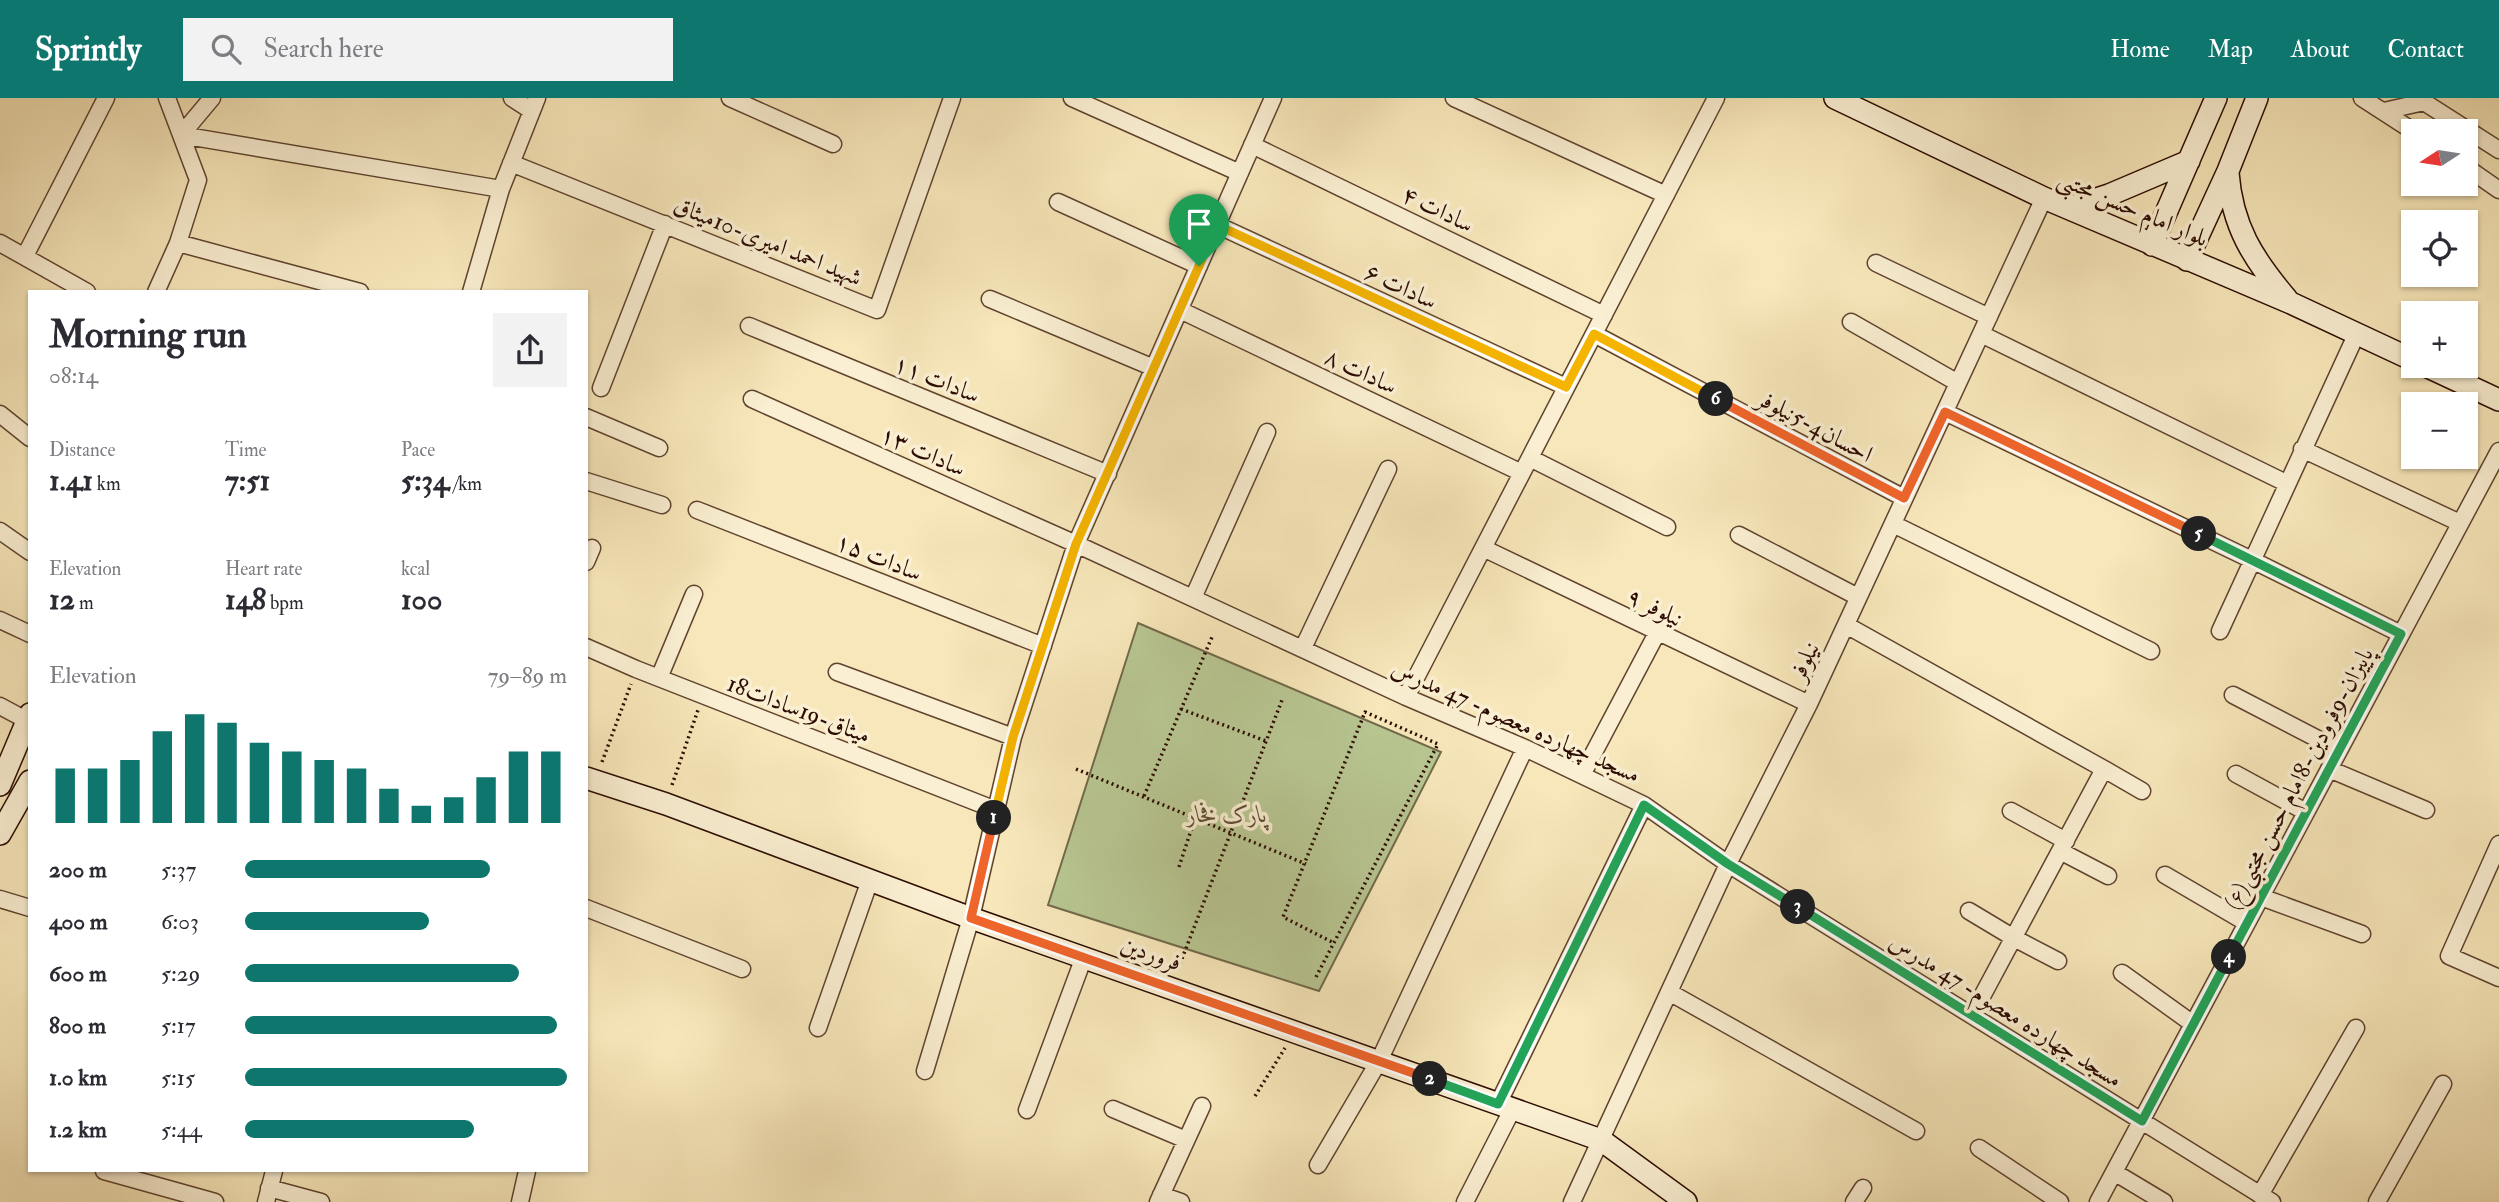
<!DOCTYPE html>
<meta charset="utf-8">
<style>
:root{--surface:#fff;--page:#f2f2f3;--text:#2b2b33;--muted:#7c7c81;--accent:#0f766e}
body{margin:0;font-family:"IM FELL Double Pica",Amiri,serif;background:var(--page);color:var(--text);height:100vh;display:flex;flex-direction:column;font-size:26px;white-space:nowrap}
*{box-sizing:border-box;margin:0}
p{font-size:23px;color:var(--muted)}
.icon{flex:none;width:38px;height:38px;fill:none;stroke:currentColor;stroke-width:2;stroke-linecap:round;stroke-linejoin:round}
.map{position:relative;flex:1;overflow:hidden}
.drawer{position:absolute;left:28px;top:192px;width:560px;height:882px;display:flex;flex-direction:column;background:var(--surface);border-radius:0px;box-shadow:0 2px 5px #0004}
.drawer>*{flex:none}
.needle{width:46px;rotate:258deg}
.fabs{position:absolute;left:2401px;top:21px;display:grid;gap:14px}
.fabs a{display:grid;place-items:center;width:77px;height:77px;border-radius:0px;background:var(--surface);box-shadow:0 2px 5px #0004;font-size:35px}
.pin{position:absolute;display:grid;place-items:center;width:60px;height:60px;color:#fff;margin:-72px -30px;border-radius:50% 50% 50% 0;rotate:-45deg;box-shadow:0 0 7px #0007}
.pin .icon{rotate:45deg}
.km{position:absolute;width:35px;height:35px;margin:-18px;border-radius:50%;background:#222;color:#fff;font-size:19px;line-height:35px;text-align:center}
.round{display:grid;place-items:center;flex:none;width:74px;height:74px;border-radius:0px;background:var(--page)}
.head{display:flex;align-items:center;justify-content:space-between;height:119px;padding:0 21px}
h1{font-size:38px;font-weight:700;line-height:52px}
.metrics{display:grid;grid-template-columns:repeat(3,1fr);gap:10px;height:119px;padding:7px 21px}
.metrics div{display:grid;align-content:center}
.metrics b{font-size:30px;font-weight:700}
.metrics small{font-size:19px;font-weight:400}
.metrics p{font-size:19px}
.chart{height:196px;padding:14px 21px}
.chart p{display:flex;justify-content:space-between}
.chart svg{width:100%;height:126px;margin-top:7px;stroke:var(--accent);stroke-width:6}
ul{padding:0 21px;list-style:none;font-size:23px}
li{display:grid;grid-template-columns:112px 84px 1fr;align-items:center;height:52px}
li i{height:18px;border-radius:9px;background:var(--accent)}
header{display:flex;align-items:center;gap:42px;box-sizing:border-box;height:98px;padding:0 35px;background:var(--accent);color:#fff}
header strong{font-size:33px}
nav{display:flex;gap:38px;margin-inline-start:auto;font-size:24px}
.search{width:490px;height:63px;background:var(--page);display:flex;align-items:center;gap:18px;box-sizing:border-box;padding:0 24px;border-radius:0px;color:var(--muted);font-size:26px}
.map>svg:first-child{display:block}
</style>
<header>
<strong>Sprintly</strong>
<div class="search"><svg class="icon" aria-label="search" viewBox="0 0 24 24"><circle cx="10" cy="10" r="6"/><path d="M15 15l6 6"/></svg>Search here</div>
<nav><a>Home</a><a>Map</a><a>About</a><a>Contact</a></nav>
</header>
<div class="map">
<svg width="2499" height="1104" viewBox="0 0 2499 1104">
<rect width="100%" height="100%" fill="#f7e7ba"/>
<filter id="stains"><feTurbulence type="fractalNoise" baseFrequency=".00286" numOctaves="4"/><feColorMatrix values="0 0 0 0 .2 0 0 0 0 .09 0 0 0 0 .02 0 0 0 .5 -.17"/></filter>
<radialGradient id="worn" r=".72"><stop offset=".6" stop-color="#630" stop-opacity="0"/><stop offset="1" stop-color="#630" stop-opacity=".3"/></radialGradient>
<path fill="#b8c793" stroke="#726a4a" stroke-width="2" d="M1138,525l303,129 -122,239 -271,-86z"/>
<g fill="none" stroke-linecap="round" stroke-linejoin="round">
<g stroke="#5f432f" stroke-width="19">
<path id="street" d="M512,0l20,13
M730,0l103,46
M1072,0l168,75
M1454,0l212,97
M2362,0l51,33
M2384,13l40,-9 75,48
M181,37l320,54
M181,37l31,-37
M1252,47l352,170
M511,65l366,147 75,-212
M2466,69l33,23
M1058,104l141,64
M1217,127l349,162
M0,145l87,49
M178,145l182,49
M25,158l81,-158
M1876,165l113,54
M156,194l22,-49 20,-63 -31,-82
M471,194l30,-103 36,-91
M990,201l164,69
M1180,212l342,163
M1851,224l107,61
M749,228l359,148
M1594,236l310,164
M1981,236l305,149
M601,290l64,-164
M752,301l324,145 330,153 119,51 119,57 84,59 544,338
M1945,314l309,149 147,73
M0,316l30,24
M586,319l73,31
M2302,351l158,74
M1530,360l137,69
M586,383l76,24
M697,412l346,136
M1893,426l258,127
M0,433l30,21
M1739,437l119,62
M1483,450l326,156
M586,464l6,-14
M1193,500l74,-166
M0,522l30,14
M1846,527l258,144 -132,246
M2220,533l137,-298
M586,549l50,22 360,141
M1303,550l85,-179
M837,574l176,65
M659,580l35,-84
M2233,597l106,55
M1406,599l310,-599
M0,608l28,15
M2104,671l38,22
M2329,671l97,41
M2236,676l70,38
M1582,677l75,-142
M2011,713l55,30
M2499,746l-50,112 50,22
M2060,753l48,25
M2165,777l82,48
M2261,799l101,37
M0,801l30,9
M586,810l156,61
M1969,813l45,27 44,23
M2122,875l71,51
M1669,894l247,139
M818,930l52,-148
M925,973l46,-153 42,-181 63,-193 197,-446
M1498,1006l146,-299
M1113,1011l73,31
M1027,1012l57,-153
M1979,1050l81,54
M1318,1067l61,-104 146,-313
M104,1073l111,31
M2114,1074l50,30
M269,1090l52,14
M1161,1097l20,7
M2260,1097l96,-167
M266,1104l8,-31
M520,1104l7,-31
M1158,1104l44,-96
M1465,1104l48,-94
M1572,1104l156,-338 81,-160 235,-506
M1854,1104l9,-14
M2098,1104l401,-751
M2377,1104l66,-118"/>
</g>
<g stroke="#2c0c01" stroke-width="24">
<path id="secondary" d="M1835,0l209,100 247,105 122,57
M2228,75c4,53 25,86 59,126
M2069,110l40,-13 80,-34
M2152,147l64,-147
M2187,162l41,-89 29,-73
M2426,268l73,34
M586,680l80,26 305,114 630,222 85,62
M0,687l30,-71
M0,736l30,-53"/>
</g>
<path stroke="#2c0c01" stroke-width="3.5" stroke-dasharray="2 3.5" stroke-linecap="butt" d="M1181,611l85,32
M602,664l29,-78
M1076,671l230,95
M672,687l26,-75
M1144,698l68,-159
M1179,769l16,-49
M1178,871l104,-269
M1316,879l122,-233 -73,-32 -82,205 51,26
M1255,998l30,-48"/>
<use href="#street" stroke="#faefd2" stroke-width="16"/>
<use href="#secondary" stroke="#faefd2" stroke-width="21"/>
</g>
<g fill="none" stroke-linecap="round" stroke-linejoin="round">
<g stroke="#fff" stroke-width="14">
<path id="split-1" d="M994,720l19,-81 63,-193 123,-278"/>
</g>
<g stroke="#fff" stroke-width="14">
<path id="split-2" d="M994,720l-23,100 459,161"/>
</g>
<g stroke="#fff" stroke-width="14">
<path id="split-3" d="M1430,981l68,25 146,-299 84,59 70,43"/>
</g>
<g stroke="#fff" stroke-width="14">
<path id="split-4" d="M1798,809l344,214 87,-164"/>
</g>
<g stroke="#fff" stroke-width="14">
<path id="split-5" d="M2199,436l202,100 -172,323"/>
</g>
<g stroke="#fff" stroke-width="14">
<path id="split-6" d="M1716,301l188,99 41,-86 254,122"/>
</g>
<g stroke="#fff" stroke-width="14">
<path id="split-7" d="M1199,168l18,-41 349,162 28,-53 122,65"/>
</g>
<use href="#split-1" stroke="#f5b400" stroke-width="9"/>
<use href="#split-2" stroke="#f0652b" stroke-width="9"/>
<use href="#split-3" stroke="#22a559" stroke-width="9"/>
<use href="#split-4" stroke="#22a559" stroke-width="9"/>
<use href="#split-5" stroke="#22a559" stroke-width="9"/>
<use href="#split-6" stroke="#f0652b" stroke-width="9"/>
<use href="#split-7" stroke="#f5b400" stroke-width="9"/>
</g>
<g text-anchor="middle" stroke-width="7" stroke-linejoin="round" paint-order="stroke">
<g font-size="24" fill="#2c0c01" stroke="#faefd2">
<text transform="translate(2133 110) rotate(23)" y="8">بلوار امام حسن مجتبی</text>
<text transform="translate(1438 111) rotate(26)" y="8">سادات ۴</text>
<text transform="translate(768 143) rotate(22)" y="8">شهید احمد امیری-10میثاق</text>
<text transform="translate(1401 188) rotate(25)" y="8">سادات ۶</text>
<text transform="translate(1361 273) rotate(25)" y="8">سادات ۸</text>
<text transform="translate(937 281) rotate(22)" y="8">سادات ۱۱</text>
<text transform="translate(1815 328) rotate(28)" y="8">احسان4-5نیلوفر</text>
<text transform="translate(923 353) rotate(24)" y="8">سادات ۱۳</text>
<text transform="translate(879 459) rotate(22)" y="8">سادات ۱۵</text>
<text transform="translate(1655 509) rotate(26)" y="8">نیلوفر ۹</text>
<text transform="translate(1804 563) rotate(-65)" y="8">نیلوفر</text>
<text transform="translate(799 611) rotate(21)" y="8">18میثاق-19سادات</text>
<text transform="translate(1516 623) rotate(24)" y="8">مسجد چهارده معصوم- 47 مدرس</text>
<text transform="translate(2298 680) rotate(-62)" y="8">پاییزان-9فرودین-8امام حسن مجتبی(ع)</text>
<text transform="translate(1151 855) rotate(19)" y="8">فروردین</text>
<text transform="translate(2006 912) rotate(32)" y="8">مسجد چهارده معصوم- 47 مدرس</text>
</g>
<g font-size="24" font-style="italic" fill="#5d4d34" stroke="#faefd2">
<text x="1227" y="724">پارک فخار</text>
</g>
</g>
<rect width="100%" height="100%" filter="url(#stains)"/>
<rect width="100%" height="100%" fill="url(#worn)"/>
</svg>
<div class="fabs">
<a><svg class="needle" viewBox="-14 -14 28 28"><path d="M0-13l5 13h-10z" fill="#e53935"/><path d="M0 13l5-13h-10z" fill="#7c7c81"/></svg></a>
<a><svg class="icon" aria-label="locate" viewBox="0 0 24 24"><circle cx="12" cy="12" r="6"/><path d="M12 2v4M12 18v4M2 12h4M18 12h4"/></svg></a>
<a>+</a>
<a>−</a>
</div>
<div class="pin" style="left:1199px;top:168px;background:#1e9e55"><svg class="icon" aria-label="arrive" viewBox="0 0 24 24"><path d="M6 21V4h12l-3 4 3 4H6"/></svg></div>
<b class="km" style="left:994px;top:720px">1</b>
<b class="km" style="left:1430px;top:981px">2</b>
<b class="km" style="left:1798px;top:809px">3</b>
<b class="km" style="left:2229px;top:859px">4</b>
<b class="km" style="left:2199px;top:436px">5</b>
<b class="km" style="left:1716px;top:301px">6</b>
<section class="drawer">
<div class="head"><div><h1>Morning run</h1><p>08:14</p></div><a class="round"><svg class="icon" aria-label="share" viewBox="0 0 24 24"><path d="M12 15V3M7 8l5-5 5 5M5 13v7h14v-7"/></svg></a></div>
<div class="metrics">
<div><p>Distance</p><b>1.41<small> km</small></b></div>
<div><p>Time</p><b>7:51</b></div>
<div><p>Pace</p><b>5:34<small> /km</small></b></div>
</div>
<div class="metrics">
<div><p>Elevation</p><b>12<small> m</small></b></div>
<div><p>Heart rate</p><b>148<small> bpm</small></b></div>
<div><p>kcal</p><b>100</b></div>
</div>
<div class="chart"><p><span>Elevation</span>79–89 m</p>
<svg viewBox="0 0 160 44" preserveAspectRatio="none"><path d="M5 44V25M15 44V25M25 44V22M35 44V12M45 44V6M55 44V9M65 44V16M75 44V19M85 44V22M95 44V25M105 44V32M115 44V38M125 44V35M135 44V28M145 44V19M155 44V19"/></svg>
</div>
<ul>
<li><b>200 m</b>5:37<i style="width:76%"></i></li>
<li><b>400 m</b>6:03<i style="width:57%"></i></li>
<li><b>600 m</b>5:29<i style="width:85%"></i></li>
<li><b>800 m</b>5:17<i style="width:97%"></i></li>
<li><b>1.0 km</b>5:15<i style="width:100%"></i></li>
<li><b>1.2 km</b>5:44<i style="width:71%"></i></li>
</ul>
</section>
</div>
